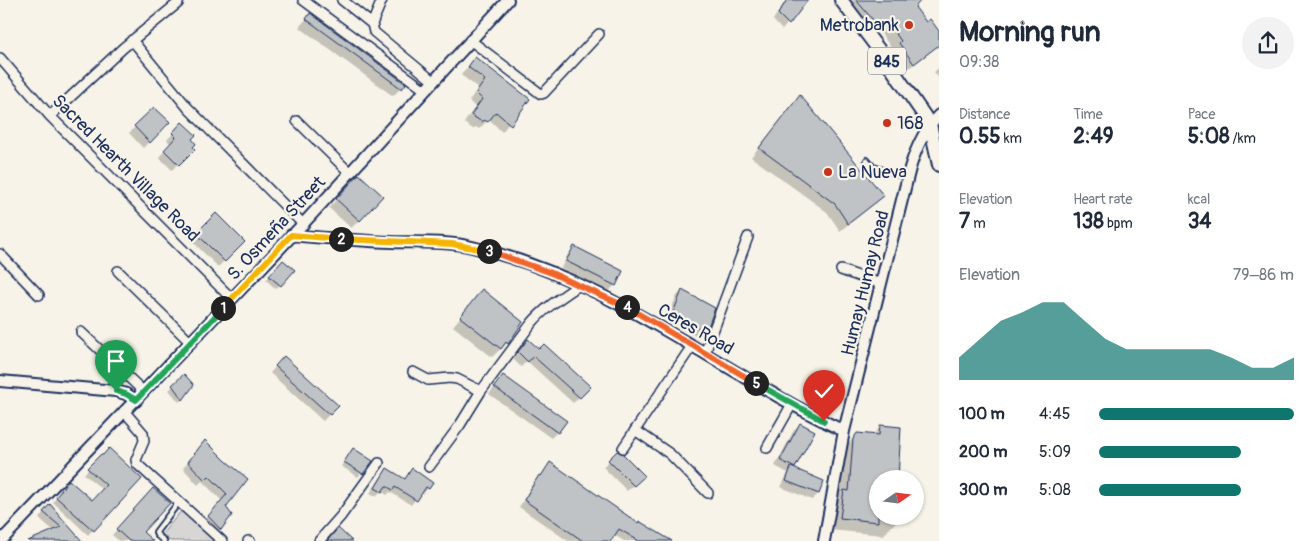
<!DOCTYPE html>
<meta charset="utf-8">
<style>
:root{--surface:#fff;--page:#f2f2f3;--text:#1f2937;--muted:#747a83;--accent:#0f766e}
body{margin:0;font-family:Pangolin,sans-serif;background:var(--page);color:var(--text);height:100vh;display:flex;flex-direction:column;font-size:19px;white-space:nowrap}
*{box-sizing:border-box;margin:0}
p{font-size:16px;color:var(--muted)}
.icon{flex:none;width:28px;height:28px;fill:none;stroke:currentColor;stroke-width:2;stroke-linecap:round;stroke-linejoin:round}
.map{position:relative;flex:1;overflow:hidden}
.sheet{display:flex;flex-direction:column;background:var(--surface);width:375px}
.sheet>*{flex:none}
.needle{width:32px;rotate:76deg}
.fabs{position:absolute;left:869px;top:470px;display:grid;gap:10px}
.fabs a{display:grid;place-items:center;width:55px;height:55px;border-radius:50%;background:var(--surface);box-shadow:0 1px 4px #0004;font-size:25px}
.pin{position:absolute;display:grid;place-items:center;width:42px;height:42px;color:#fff;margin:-51px -21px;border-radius:50% 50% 50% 0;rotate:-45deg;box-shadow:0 0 5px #0007}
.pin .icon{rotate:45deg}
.km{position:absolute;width:25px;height:25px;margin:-12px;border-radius:50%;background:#222;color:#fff;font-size:14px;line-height:25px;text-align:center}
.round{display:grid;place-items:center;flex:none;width:52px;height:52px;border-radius:26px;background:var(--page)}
.head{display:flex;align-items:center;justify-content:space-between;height:85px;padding:0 20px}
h1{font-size:28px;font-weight:700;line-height:38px}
.metrics{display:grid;grid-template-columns:repeat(3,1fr);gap:8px;height:85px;padding:5px 20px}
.metrics div{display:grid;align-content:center}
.metrics b{font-size:21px;font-weight:700}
.metrics small{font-size:14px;font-weight:400}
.metrics p{font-size:14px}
.chart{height:140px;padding:10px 20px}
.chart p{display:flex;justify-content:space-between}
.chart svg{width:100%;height:90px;margin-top:5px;fill:var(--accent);opacity:.7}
ul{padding:0 20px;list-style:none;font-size:16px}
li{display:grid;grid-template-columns:80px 60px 1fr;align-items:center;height:38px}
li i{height:12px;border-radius:6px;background:var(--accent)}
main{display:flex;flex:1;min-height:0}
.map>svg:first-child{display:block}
</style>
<main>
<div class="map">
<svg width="939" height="541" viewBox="0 0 939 541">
<rect width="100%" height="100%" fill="#f7f3e8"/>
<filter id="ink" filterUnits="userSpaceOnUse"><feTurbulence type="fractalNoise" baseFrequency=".02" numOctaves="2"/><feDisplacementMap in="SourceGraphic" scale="10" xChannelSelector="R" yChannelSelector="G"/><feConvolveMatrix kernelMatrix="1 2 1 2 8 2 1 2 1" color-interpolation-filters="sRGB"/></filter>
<g filter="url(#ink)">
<path fill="#d7d6d4" stroke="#798299" d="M182,510l36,31h-48l-8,-7z"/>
<path fill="#0003" d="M786,0h21l-25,30 -9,-10z
M851,0h69l-7,7 13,17 13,9v12l-34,26 -14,-19 2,-2 -17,-23 -7,8 -23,-29z
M310,15l91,73 -8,8 -94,-69z
M475,59l53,40 -26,33 -13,-13 -10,10 -3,-2 -3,2 -9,-6 11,-16 -6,-6 9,-13 -17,-13z
M939,68v10l-5,-6z
M800,97l74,107 -34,27 -13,-19 -76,-55z
M154,108l14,14 -25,26 -14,-15z
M182,124l11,25 -21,21 -13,-13 12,-13 -4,-4z
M351,183l9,37 -9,8 -22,-20z
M216,215l27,27 -25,25 -27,-27z
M574,248l41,37 -6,6 -48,-23 7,-14z
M279,266l14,4 -17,19 -10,-9z
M482,291l25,52 -15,14 -39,-31z
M682,291l23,40 -6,6 -32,-17 9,-23z
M528,341l51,56 -6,6 -46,-42 -6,6 -8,-8z
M278,364l59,42 -14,15 -53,-48z
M184,376l-2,23 -3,3 -10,-12z
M503,377l54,55 -6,6 -62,-44z
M800,424l-6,43 -2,2 31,13 -5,12 -6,6 -31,-13 7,-14 -13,-7 19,-36z
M880,427l-2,52v37h17v7l-12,12 -54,-5 3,-26 6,-6 3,-46 16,-18 15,2z
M200,447l24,14 23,18 -23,28 -4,22 -5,6 -12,-13 19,-21 -20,-20 -4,4 -15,-17z
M618,452l25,24 -16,15 -24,-24z
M350,454l21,7 -13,16 -17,-11z
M96,460l44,19 -52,56 -35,-33 12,-16 27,16 11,-12 -19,-16z
M551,464l87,60 29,17h-43l-10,-6 -5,6h-41l-49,-34 14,-24z
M387,470l17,10 8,-10 20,13 -9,11 -2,-2 -10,13 -21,-13 -3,3 -6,-4 -5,5 -6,-3 12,-18z
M148,495l-7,38 10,8h-32l-7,-6z
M44,512l36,29h-49l23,-10 -15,-13z"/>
<path fill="#c0c3c5" stroke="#1b2f5e" d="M787,0h21l-19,25 -11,-11z
M856,0h65l-6,7 11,15 4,-3 9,12v14l-25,19 -15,-21 2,-2 -15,-21 -7,7z
M310,13l96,71 -4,5 -96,-70z
M475,57l55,42 -19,26 -15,-13 -8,10 -4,-2 -2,2 -11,-7 11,-16 -6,-6 9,-13 -17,-13z
M800,95l84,101 -36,28 -13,-20 -76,-56z
M154,107l16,15 -20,21 -16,-17z
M182,122l14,13 -4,4 4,5 -3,3 2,2 -16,16 -15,-15 12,-13 -4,-4z
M359,174l24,22 -23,25 -24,-22z
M216,213l29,29 -20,20 -29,-29z
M574,246l49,25 -7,15 -50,-25z
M283,260l12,10 -14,16 -12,-10z
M482,289l41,33 -15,22 -2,-2 -5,7 -41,-32z
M682,290l33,18 -9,24 -33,-19z
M528,339l11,10 5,-5 47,43 -11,11 -47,-42 -5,6 -10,-10z
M284,356l55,50 -9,9 -55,-49z
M184,374l10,11 -11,15 -11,-15z
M503,375l64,46 -9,12 -64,-46z
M800,423l15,8 -20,37 -15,-8z
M880,425l21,2 -3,52h-20v43l-38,-4 4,-28 5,1 4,-52 4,-6 22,2z
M205,440l20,20 23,19 -22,28 6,8 -11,15 -13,-14 19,-22 -18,-18 -4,4 -17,-18z
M109,448l33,31 -48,52 -38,-34 13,-17 23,20 14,-15 -19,-17 14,-14 2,1z
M353,448l20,13 -10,13 -19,-12z
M617,451l6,3 22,22 -11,10 -26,-26z
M550,462l88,61 1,-2 33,20h-33l-20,-12 -8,12h-28l-59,-41 15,-25 2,1z
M791,467l33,14 -5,13 -33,-13z
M387,468l18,11 7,-11 21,15 -4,6 -3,-2 -9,14 -22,-14 -2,3 -7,-4 -4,6 -7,-4z
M153,488l17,15 -27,29 10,9h-24l-13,-12z
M50,504l17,20 15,17h-54l33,-14 -18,-15z
M338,528l14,13h-25z"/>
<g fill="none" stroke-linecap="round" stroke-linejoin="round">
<g stroke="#1b2f5e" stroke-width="8">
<path id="service" d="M867,160l6,7 34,10
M164,541l-7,-6 -1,-3 22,-29"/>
</g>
<g stroke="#1b2f5e" stroke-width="12">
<path id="minor" d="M303,0l122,90
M342,0l30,24
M382,0l-10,24 2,8 59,49
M132,40l56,68 115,116
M470,40l71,54 3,-1 55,-59
M0,58l50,58 182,183
M50,116l73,-68 55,-45 1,-3
M297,121l53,52
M0,254l39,41
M841,270l40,14
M118,271l73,72
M81,332l63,60
M705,353l43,-116
M413,372l15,8 22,-2 7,1 24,12
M124,411l19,22 1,8 -8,19 1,4 85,77
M635,430l35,24 38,39
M623,448l69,-102
M767,448l25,-44
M429,467l31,-42 21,-34 50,-67c13,-16 31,-27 48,-39
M248,541h2
M319,541l22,-25 38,-53"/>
</g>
<g stroke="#1b2f5e" stroke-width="14">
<path id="tertiary" d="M291,235c34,3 68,6 102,7 26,1 54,-1 79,5 138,31 247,125 372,184
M0,381l116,10 10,3 10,7
M1,541l302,-317 205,-224
M824,541l20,-110 66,-263c6,-20 14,-39 29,-53"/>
</g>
<g stroke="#1b2f5e" stroke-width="16">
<path id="primary" d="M841,0l38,50 51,74 9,41"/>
</g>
<use href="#service" stroke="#f7f3e8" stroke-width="4.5"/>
<use href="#minor" stroke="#f7f3e8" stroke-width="9"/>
<use href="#tertiary" stroke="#f7f3e8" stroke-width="10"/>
<use href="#primary" stroke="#f7f3e8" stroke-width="12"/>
</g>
</g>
<g fill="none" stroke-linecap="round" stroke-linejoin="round" filter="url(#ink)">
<g stroke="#fff" stroke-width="10">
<path id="split-1" d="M116,391l10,3 10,6 87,-92"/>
</g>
<g stroke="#fff" stroke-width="10">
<path id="split-2" d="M223,308l68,-73 50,4"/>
</g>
<g stroke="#fff" stroke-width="10">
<path id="split-3" d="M341,239l111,5 37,7"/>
</g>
<g stroke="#fff" stroke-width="10">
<path id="split-4" d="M489,251l60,21 78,35"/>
</g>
<g stroke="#fff" stroke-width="10">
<path id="split-5" d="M627,307l129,76"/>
</g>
<g stroke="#fff" stroke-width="10">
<path id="split-6" d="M756,383l68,38"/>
</g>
<use href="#split-1" stroke="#22a559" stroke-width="6"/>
<use href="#split-2" stroke="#f5b400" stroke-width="6"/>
<use href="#split-3" stroke="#f5b400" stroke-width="6"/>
<use href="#split-4" stroke="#f0652b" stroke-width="6"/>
<use href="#split-5" stroke="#f0652b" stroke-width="6"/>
<use href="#split-6" stroke="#22a559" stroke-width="6"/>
</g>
<g fill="#c8321e" stroke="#f7f3e8" stroke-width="2">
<circle cx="909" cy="25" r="5"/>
<circle cx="887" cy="123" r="5"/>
<circle cx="828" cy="172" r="5"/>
</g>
<g text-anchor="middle" stroke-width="4.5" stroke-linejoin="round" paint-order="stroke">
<rect fill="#f7f3e8" stroke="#5d6a87" stroke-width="1" x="868" y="47.5" width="38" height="27" rx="4"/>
<g font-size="16" font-weight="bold" fill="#1b2f5e">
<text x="887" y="67">845</text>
</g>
<g font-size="18" fill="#1b2f5e" stroke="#f7f3e8" text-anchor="start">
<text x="899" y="31" text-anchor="end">Metrobank</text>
<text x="897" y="129">168</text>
<text x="838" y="178">La Nueva</text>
</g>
<g font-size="18" fill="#1b2f5e" stroke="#f7f3e8">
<text transform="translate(126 168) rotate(45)" y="6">Sacred Hearth Village Road</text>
<text transform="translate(276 228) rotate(-47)" y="6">S. Osmeña Street</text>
<text transform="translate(865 283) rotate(-76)" y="6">Humay Humay Road</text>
<text transform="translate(696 329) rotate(30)" y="6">Ceres Road</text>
</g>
</g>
</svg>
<div class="fabs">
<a><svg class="needle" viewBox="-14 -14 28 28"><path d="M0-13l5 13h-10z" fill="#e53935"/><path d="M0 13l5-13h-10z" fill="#747a83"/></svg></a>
</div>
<div class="pin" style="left:116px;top:391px;background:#1e9e55"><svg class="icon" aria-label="arrive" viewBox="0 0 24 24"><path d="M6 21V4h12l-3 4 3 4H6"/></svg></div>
<div class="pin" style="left:824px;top:421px;background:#d93025"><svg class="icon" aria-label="check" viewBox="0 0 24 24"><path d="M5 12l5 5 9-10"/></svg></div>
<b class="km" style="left:223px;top:308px">1</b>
<b class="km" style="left:341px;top:239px">2</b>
<b class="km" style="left:489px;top:251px">3</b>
<b class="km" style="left:627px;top:307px">4</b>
<b class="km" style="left:756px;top:383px">5</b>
</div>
<section class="sheet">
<div class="head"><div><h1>Morning run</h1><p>09:38</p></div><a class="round"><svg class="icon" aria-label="share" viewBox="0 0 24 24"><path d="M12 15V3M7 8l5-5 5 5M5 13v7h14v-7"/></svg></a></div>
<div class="metrics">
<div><p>Distance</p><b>0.55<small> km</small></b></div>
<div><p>Time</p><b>2:49</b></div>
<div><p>Pace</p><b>5:08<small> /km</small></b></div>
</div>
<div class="metrics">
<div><p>Elevation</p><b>7<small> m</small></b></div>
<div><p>Heart rate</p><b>138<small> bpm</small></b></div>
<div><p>kcal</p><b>34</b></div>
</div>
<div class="chart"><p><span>Elevation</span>79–86 m</p>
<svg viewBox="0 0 160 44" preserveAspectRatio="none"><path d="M0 44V33L10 24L20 15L30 11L40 6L50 6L60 15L70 24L80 29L90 29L100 29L110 29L120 29L130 33L140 38L150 38L160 33V44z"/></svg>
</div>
<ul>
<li><b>100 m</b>4:45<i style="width:100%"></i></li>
<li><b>200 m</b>5:09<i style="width:73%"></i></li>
<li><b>300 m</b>5:08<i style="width:73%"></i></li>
</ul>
</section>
</main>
